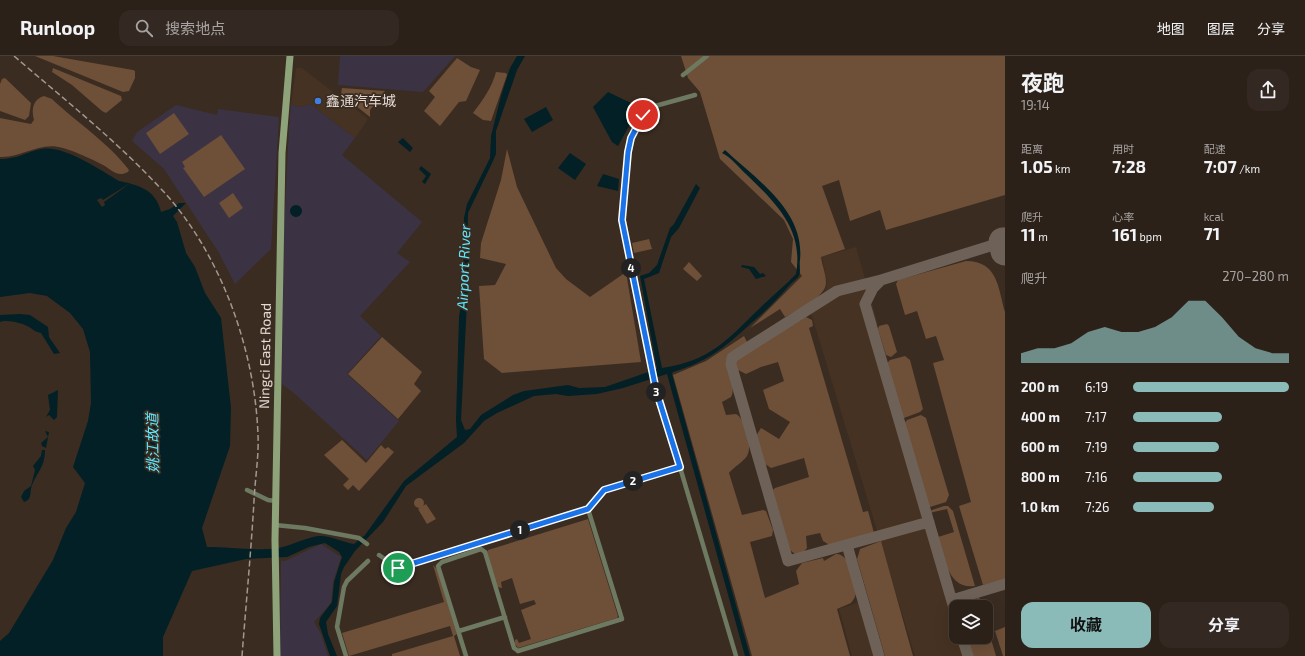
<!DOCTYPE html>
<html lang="zh">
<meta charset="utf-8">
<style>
:root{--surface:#2c2119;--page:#342922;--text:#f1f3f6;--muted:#a6a3a2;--line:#483e38;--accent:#8bbbb9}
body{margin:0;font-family:"Exo 2","Noto Sans SC",sans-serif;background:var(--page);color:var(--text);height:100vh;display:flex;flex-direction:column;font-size:15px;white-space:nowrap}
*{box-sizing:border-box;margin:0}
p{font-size:13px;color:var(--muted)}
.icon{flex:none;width:22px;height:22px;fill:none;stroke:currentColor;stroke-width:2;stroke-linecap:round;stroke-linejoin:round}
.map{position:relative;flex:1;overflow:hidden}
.details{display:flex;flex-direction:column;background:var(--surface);width:300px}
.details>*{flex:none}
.tools{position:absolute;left:949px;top:544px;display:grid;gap:8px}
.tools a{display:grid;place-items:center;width:44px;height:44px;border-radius:8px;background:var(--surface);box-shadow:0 4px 16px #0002,0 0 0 1px var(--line);font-size:20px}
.pin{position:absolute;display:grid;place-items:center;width:34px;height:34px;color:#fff;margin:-17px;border:2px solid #fff;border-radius:50%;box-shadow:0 1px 4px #0007}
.km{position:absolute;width:20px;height:20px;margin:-10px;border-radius:50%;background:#222;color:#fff;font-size:11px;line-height:20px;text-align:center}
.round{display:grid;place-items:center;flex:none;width:42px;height:42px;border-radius:12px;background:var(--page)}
.summary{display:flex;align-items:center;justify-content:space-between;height:68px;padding:0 16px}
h1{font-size:22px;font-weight:700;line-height:30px}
.metrics{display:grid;grid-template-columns:repeat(3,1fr);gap:6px;height:68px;padding:4px 16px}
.metrics div{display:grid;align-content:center}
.metrics b{font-size:17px;font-weight:700}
.metrics small{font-size:11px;font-weight:400}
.metrics p{font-size:11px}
.chart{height:112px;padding:8px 16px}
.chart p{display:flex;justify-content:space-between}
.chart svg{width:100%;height:72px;margin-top:4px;fill:var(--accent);opacity:.7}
.action{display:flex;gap:8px;margin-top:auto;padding:8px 16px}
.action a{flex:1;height:46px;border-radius:12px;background:var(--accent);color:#111;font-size:16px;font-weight:700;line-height:46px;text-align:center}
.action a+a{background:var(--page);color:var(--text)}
ul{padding:0 16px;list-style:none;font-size:13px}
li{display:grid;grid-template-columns:64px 48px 1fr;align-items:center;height:30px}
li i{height:10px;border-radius:5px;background:var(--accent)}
header{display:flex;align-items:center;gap:24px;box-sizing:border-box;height:56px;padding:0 20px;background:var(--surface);border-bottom:1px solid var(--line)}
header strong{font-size:19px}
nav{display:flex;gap:22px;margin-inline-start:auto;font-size:14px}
.search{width:280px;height:36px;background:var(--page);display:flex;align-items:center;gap:10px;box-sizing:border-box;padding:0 14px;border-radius:12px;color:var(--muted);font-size:15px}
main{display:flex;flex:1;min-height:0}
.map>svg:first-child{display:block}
</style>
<header>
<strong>Runloop</strong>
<div class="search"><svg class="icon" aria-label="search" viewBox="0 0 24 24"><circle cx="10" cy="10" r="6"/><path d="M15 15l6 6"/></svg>搜索地点</div>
<nav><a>地图</a><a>图层</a><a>分享</a></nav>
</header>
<main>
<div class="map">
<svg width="1005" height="600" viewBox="0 0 1005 600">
<rect width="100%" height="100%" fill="#3a2c21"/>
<path fill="#463222" d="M296,12h6l66,51 -13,19 -45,-34 -8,3 -11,-2z
M856,191l22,77 -3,1 82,282 -1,30h9l6,19h-56l-103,-340 -7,-11 17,-10 4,-6 1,-7 -5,-25z
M868,543l16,57h-32l-13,-47z"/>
<path fill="#3b3343" d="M340,0h115l-32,36 -85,-7z
M310,48l45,34 -13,17 80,67 -25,31 13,9 -50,54 21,20 -34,38 52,47 -32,39 -72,-66 -13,-10 1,-134 6,-122 2,-23 11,2z
M176,49l41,10 1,-6 61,8 -8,132 -36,35 -16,-31 -55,-84 -32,-28 5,-9z
M321,488l20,13 -8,25 -2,21 -17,19 7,12 7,22h-48l1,-95h4z"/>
<path fill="#6e4f38" d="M35,0h18l80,14 2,1v7l-6,13 -6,1z
M681,0h324v139l-119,35 -6,-20 -30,11 -11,-41 -17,6 23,63 -24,8c1,8 5,17 5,25 1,15 -29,28 -41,35l-5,-8 -30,19 52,-52 -11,-14 2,-23 -9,-19 -64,-61 -20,-67 -12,-14z
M457,2l14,9 9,3 -14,31 -7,1 -19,24 -16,-15 11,-14 -6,-6z
M53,12l68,28 1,4 -16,13 -4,-2 -30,-26 -20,-13z
M496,16l10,1 1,2 -16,46 -8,-1 -10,-7c10,-13 19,-26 23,-41z
M5,22l26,25 -2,13 -4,4 -25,-9v-27l2,-5z
M342,32l43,3 -15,19v7l-29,-23z
M44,40l8,3c23,22 58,45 77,71l-1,2c-4,2 -8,3 -12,1 -5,-2 -9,-6 -13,-8 -13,-7 -27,-13 -40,-17 -24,-7 -40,10 -63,9v-39l31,6 3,-4c-3,-10 -1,-21 10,-24z
M174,57l15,21 -29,20 -14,-21z
M221,79l24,34 -41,28 -21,-29 2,-1 -3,-5z
M507,93l10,38 39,81 10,11 24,18 36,-25 15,90 -139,11 -18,-14 -5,-73 16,-1 11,-21 -26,-6 1,-15 20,-63z
M233,137l10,15 -14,10 -10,-15z
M649,183l3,10 -18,4 -2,-10z
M966,205c32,0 32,27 39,51v267l-22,6 -24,-79 12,-4 -38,-139 11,-3 -8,-24 -10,3 -9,-28 -12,4 -9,-31 2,-4z
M689,206l13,14 -5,5 -14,-12z
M806,261l6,3 1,6 -4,2 54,184 5,-1 6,22 -43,13 -8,-5 -3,-8 -14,3 1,12 -5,6h-7l-5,-4 -17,-60 2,-2 34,-11 -5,-19 -33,10 -6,-4 -9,-28 5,-8 18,11 11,-17 -21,-13 -6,-19 21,-9 -6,-19 -17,5 -15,7 -8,-4 -2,-8 4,-6z
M887,268l2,2 8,26 -6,5 -5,-2 -8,-26 1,-3z
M744,280l3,6 -19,15c-3,13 9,30 3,40l-9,5 4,13 10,-1c9,4 17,33 11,42 -4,6 -13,11 -18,17l13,42 21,-5 3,1 7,19 -1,6 -22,6 15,56 34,-14 -3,-13 6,-8 21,-5 1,3 12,-7c13,-1 20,26 20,37 0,5 -2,8 -5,12l-14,6 13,47h-98l-79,-281 33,-14z
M382,281l40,35 -8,12 7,7 -23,28 -50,-45z
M905,300l5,4 13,49 -3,3 -16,6 -2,-2 -15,-53 3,-3z
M921,359l5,3 23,77 -3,7 -16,5 -4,-2 -22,-81 3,-4z
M342,384l24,23 15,-18 4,4 3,-2 6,5 -35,39 -6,-6 -5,5 -5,-5 6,-6 -25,-24z
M414 447a5 5 0 1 1 10 0a5 5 0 1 1-10 0Z
M426,448l10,15 -9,5 -9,-15z
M944,450h4l5,5 22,75c-27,4 -31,-29 -37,-49l16,-5 -7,-23 -18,4 3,-3z
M588,463l30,97 -1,2 -99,30 -3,-4v-4l2,-1 2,4 12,-4 -10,-29 15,-6 -2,-4 -14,4 -8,-26 -11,4 1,6 -5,-1 -10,-35 1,-2z
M881,485l32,115h-28l-28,-97 3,-10z
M433,509l4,4 20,65 -3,2 6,20h-68v-2l61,-18 -3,-10 -101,30 -7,-23 102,-31z
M979,541l3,10h-17z
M986,566l10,34h-25l-5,-19h20z
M1005,571v29h-2l-8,-25z"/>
<path fill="#022025" d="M517,0h8l-8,14 -21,61v23l-3,7 -25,52 -1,35 2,14 -8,158 4,10 5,-1 11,-14 32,-20 11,-4 44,-6 11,3 26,-1 52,-18 -17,-93 9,-3 8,-8 13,-37 4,-4 22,-40 4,4 -21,40 -8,9 -12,36 -15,6 18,89c48,-7 65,-28 98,-60 12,-12 25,-22 36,-34 8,-44 -20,-71 -49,-99 -8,-7 -15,-17 -25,-22l3,-3c32,30 80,61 75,110 -1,5 1,11 -1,16 -2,3 -8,7 -11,11 -10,11 -20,22 -32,32 -28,25 -45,42 -83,53l-1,2 78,282h-5l-78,-282 -44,14 -26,6 -29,2 -12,-2 -22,2 -37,17 -13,8 -20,22 -58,43 -23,36 -28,29 -11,16 -3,7 -4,32 -11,16 2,12 9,22h-7l-11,-32 1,-6 12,-16 2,-20 8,-25 -3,-5 -14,-9 -16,4 -22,10 -41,2 -54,12 -29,66v19h-163v-15l9,-8 44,-73 13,-32 10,-16 9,-29 -12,-16 15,-46 3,-18 -1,-51 -7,-23 -13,-16 -23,-17 -17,-3 -30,4v-138c19,0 25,-7 42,-10 22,-4 58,21 77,32 20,4 37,9 42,31l9,-3 9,-6h7l-13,13 4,6 9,31 9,14 10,26 16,25 10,90 -1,38 -28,82 5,19c21,0 41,3 61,2 17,0 29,-8 45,-12 13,-4 28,5 41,7l11,-9 39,-54 53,-44 -1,-17 3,-103 4,-26 1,-73 3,-14 23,-46 1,-22 10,-40 9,-28z
M608,36l27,13 4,3 -21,38 -6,-4 -19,-35z
M546,51l7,13 -21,12 -8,-13z
M403,82l10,10 -3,4 -12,-10z
M570,97l16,11 -11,16 -17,-12z
M421,110l10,8 -6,10 -3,-2 4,-6 -7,-7z
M603,118l16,5 -1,12 -21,-5z
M290 155a6 6 0 1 1 12 0a6 6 0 1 1-12 0Z
M742,209l12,2 6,7 3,-1 3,3 -10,3 -7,-10 -8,-2z
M20,258l10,1 18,12 1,10 11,16 -6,1 -13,-21c-6,-1 -7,-3 -12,-6 -6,-4 -23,-8 -29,-5v-7z
M58,334l-1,27 -3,3 -5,-5 -3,2 4,-7 -2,-15z
M45,375l4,1 -3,16 -4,-2 -1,-3 7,-6z
M42,394h3c0,19 -11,25 -14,39 -1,6 0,11 -7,13l-3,-5 3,-6 7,-5 4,-16 -2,-4 8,-10z"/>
<path fill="#3a2c21" d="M132,126l-28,20 1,3 -3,2 -5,-7 4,-2 2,2z"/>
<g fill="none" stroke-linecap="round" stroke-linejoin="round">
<path stroke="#6e6258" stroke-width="11" d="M881,224l-44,11 -101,64 -4,3 -1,6 57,197 141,-39
M847,489l32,111
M952,544l53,-16
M956,559l-91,-311 8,-16 8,-8 122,-38
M962,581l6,19"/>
<path stroke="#6e6258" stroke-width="29" d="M1003,186l2,9"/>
<path stroke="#6d7960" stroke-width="4.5" d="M683,19l24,-19
M695,39l-47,13 -12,18 -8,26 -6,68 37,185 7,15 70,236
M247,434l21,10 8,1
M275,469l30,3 54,10 8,6
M379,499l19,13 191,-59 15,-19 76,-23
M459,575l46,-14
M518,595l104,-32 -34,-110
M346,600l-9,-29 7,-40 3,-6 21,-20
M466,600l-28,-90 4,-4 39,-13 4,3 29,96 4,3"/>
<path stroke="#8fa37a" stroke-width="7" d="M277,600l-2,-116 7,-387 8,-97"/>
<path stroke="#a3988f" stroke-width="1.5" stroke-dasharray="6 3" stroke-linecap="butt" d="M14,0c51,44 104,86 149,135 58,63 92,159 95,244 1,21 -3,44 -4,66 -3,51 -8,103 -12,155"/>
</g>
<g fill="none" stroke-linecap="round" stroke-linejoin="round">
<g stroke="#fff" stroke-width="8">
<path id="route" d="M398,512l190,-59 16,-19 76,-23 -24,-77 -34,-170 6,-68 3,-14 12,-23"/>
</g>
<use href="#route" stroke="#1a73e8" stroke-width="5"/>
</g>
<circle fill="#3f7fe0" stroke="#3a2c21" stroke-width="1.5" cx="318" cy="45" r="4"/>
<g text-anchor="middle" stroke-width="3.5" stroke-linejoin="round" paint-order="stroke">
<g font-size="14" fill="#e5dbd4" stroke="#3a2c21" text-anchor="start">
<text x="326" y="50">鑫通汽车城</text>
</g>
<g font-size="14" fill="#e5dbd4" stroke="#3a2c21">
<text transform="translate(265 300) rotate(-89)" y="5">Ningci East Road</text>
</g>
<g font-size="15" font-style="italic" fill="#5ee6fb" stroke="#3a2c21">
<text transform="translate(464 211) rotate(-88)" y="5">Airport River</text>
<text transform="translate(153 387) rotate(-91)" y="5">姚江故道</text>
</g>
</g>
</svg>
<div class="tools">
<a><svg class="icon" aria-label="layers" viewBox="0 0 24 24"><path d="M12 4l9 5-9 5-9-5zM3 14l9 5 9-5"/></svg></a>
</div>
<div class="pin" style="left:398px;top:512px;background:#1e9e55"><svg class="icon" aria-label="arrive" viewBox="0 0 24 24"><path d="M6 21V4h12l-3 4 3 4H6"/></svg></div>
<div class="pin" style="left:643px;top:59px;background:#d93025"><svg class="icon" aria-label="check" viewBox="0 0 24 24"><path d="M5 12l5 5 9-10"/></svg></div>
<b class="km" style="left:520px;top:474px">1</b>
<b class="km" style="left:633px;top:425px">2</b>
<b class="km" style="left:656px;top:336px">3</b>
<b class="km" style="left:631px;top:212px">4</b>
</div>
<section class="details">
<div class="summary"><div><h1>夜跑</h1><p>19:14</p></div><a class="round"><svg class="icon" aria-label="share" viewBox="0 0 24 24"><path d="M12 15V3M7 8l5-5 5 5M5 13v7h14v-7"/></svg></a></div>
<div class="metrics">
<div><p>距离</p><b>1.05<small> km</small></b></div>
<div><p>用时</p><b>7:28</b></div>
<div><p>配速</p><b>7:07<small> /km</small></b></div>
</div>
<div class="metrics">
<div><p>爬升</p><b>11<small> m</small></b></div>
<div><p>心率</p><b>161<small> bpm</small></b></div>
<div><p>kcal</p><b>71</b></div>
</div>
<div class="chart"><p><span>爬升</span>270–280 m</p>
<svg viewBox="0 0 160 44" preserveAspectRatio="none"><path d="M0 44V38L10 35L20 35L30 32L40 25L50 22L60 25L70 25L80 22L90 16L100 6L110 6L120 16L130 28L140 35L150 38L160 38V44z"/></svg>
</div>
<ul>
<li><b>200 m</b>6:19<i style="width:100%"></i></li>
<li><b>400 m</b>7:17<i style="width:57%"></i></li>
<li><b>600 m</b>7:19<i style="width:55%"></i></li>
<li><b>800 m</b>7:16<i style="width:57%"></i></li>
<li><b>1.0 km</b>7:26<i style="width:52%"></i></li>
</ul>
<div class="action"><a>收藏</a><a>分享</a></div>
</section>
</main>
